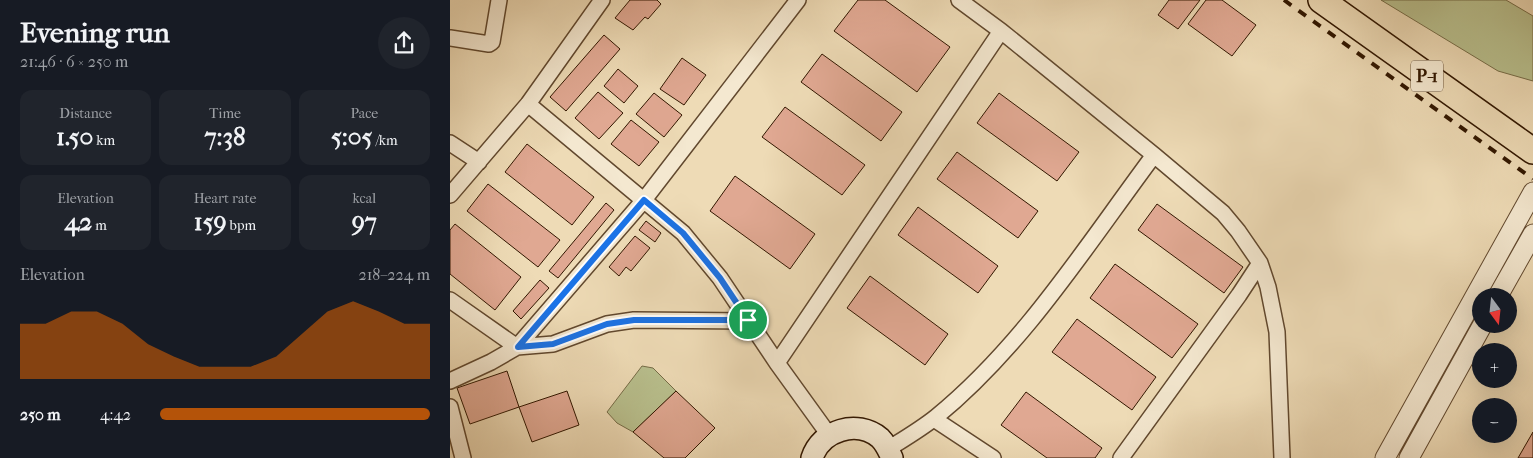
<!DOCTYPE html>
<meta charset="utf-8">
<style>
:root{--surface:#171b24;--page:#20242c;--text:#f1f3f6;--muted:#9ea1a6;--accent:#b45309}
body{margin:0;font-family:"IM FELL French Canon",serif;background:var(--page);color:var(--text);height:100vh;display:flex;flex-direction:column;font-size:19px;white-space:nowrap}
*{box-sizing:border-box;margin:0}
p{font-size:16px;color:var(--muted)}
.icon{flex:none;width:28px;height:28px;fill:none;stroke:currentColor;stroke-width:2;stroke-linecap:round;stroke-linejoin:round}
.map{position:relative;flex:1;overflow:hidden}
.drawer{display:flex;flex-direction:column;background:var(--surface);width:450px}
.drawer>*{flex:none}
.needle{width:32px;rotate:165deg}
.controls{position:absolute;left:1022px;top:288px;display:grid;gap:10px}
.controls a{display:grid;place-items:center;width:45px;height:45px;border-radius:50%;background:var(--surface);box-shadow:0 5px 20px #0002;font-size:25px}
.pin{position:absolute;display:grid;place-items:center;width:42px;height:42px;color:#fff;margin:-21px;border:2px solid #fff;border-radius:50%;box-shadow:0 1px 5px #0007}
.round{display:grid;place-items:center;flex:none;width:52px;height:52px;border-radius:26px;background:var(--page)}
.head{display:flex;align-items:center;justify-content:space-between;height:85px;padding:0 20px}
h1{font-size:28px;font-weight:700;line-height:38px}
.figures{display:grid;grid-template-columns:repeat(3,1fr);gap:8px;height:85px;padding:5px 20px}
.figures div{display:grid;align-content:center;border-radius:12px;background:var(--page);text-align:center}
.figures b{font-size:25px;font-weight:700}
.figures small{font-size:14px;font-weight:400}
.figures p{font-size:14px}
.chart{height:140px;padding:10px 20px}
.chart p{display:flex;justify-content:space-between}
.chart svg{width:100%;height:90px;margin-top:5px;fill:var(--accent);opacity:.7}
ul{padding:0 20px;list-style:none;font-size:16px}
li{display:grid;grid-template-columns:80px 60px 1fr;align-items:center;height:38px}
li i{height:12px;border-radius:6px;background:var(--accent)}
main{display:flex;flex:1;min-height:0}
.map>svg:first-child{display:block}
</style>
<main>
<section class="drawer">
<div class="head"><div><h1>Evening run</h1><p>21:46 · 6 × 250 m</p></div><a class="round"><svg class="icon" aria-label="share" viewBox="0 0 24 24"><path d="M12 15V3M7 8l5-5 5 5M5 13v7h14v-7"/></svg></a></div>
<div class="figures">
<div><p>Distance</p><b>1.50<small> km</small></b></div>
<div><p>Time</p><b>7:38</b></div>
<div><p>Pace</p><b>5:05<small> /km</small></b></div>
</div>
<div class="figures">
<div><p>Elevation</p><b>42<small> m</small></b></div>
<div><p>Heart rate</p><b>159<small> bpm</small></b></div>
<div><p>kcal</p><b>97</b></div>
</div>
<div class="chart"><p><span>Elevation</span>218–224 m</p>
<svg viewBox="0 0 160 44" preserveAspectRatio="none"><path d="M0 44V17L10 17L20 11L30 11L40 17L50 27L60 33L70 38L80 38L90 38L100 33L110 22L120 11L130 6L140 11L150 17L160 17V44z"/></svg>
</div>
<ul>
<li><b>250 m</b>4:42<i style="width:100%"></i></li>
</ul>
</section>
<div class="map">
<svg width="1083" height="458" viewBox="0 0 1083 458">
<rect width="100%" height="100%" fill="#eedbb6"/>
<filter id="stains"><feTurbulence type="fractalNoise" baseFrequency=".004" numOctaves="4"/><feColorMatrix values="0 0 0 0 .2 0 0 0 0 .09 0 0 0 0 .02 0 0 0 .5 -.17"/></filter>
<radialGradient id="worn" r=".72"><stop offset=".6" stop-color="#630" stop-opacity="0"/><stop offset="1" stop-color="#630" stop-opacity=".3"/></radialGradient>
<path fill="#b9c08e" stroke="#766c47" d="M931,0h125l27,16v65l-35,-10z
M192,366l11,2 23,23 -43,41 -16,-9 -10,-11z"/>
<path fill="#e0a892" stroke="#321700" d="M180,0h27l4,4 -13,15 -3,-2 -12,13 -18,-12z
M408,0h27l65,47 -33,45 -83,-61z
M719,0h31l-22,29 -20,-14z
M756,0h16l34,25 -24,31 -44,-32z
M154,35l16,14 -54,62 -16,-14z
M372,54l80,58 -21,29 -80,-59z
M232,58l24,17 -22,30 -24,-16z
M168,69l20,17 -14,17 -20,-17z
M148,92l25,21 -24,26 -24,-21z
M204,93l28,22 -18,22 -28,-23z
M549,93l80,59 -22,29 -80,-58z
M335,107l80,58 -23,30 -80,-58z
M181,120l28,22 -20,24 -28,-22z
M77,144l67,53 -22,28 -67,-53z
M507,152l81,59 -20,27 -81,-59z
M285,176l80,58 -25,35 -80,-58z
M38,184l72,56 -22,27 -71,-56z
M156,203l8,7 -56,68 -9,-7z
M707,204l86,63 -19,26 -86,-63z
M468,207l80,59 -20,27 -80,-58z
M196,221l15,12 -6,9 -16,-12z
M5,224l66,53 -26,33 -45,-36v-44z
M185,236l15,12 -19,23 -5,-4 -7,9 -10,-9z
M665,264l83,60 -26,34 -82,-60z
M420,276l78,58 -23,31 -78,-57z
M90,280l9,8 -28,31 -8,-8z
M627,319l79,58 -24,33 -80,-58z
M57,371l12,36 -49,17 -13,-36z
M117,391l12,34 -47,17 -13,-35z
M226,391l39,37 -30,30h-21l-31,-26z
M576,392l76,56 -7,10h-48l-46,-33z
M1083,432v26h-15z"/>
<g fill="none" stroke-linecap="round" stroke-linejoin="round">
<g stroke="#61482e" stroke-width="18">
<path id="minor" d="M509,0l42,31 153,124 69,58 15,18 22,32 8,24 9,45 5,126
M0,38l39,6 3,-2 7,-42
M78,104l155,129 37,45 57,85 52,72
M0,143l29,19
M0,195l78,-91 74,-104
M0,300l67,47 36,-3 54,-20 27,-4 114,1
M327,363l224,-332
M0,381l41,-19 26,-15 127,-147 154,-200
M0,407l13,51
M484,419l59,39
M438,449c16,-10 33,-20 48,-32 88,-72 150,-171 218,-262
M671,458l118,-163 21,-32"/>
</g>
<g stroke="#61482e" stroke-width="21">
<path id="tertiary" d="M1048,296l35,-62
M935,458l148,-266
M959,458l74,-134"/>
</g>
<g stroke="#321700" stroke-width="24">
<path id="secondary" d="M362,458c9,-28 45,-39 68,-20 5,5 9,13 12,20"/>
</g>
<g stroke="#321700" stroke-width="28">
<path id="trunk" d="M871,0l212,151"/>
</g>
<use href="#minor" stroke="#f4e8d0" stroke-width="15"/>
<use href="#tertiary" stroke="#f4e8d0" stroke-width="19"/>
<use href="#secondary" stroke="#f4e8d0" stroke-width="21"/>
<use href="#trunk" stroke="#eedbb6" stroke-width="25"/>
<path stroke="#321700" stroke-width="4" stroke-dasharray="9 9" stroke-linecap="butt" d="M834,0l249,179"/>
</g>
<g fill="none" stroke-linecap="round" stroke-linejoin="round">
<g stroke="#fff" stroke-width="10">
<path id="route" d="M194,200l39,33 37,45 28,42h-114l-27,4 -54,20 -35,3z"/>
</g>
<use href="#route" stroke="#1a73e8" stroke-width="6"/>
</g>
<g text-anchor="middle" stroke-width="5" stroke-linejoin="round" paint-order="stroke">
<rect fill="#f4e8d0" stroke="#6c563e" stroke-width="1" x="961" y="60.5" width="32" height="31" rx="4"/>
<g font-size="18" font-weight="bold" fill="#321700">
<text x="977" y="82">P-1</text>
</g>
</g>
<rect width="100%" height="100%" filter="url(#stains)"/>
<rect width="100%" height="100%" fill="url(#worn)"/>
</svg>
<div class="controls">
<a><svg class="needle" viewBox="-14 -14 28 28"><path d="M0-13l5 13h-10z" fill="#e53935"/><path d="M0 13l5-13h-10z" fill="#9ea1a6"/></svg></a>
<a>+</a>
<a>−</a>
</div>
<div class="pin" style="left:298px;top:320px;background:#1e9e55"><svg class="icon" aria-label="arrive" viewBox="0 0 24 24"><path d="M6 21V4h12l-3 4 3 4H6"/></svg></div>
</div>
</main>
